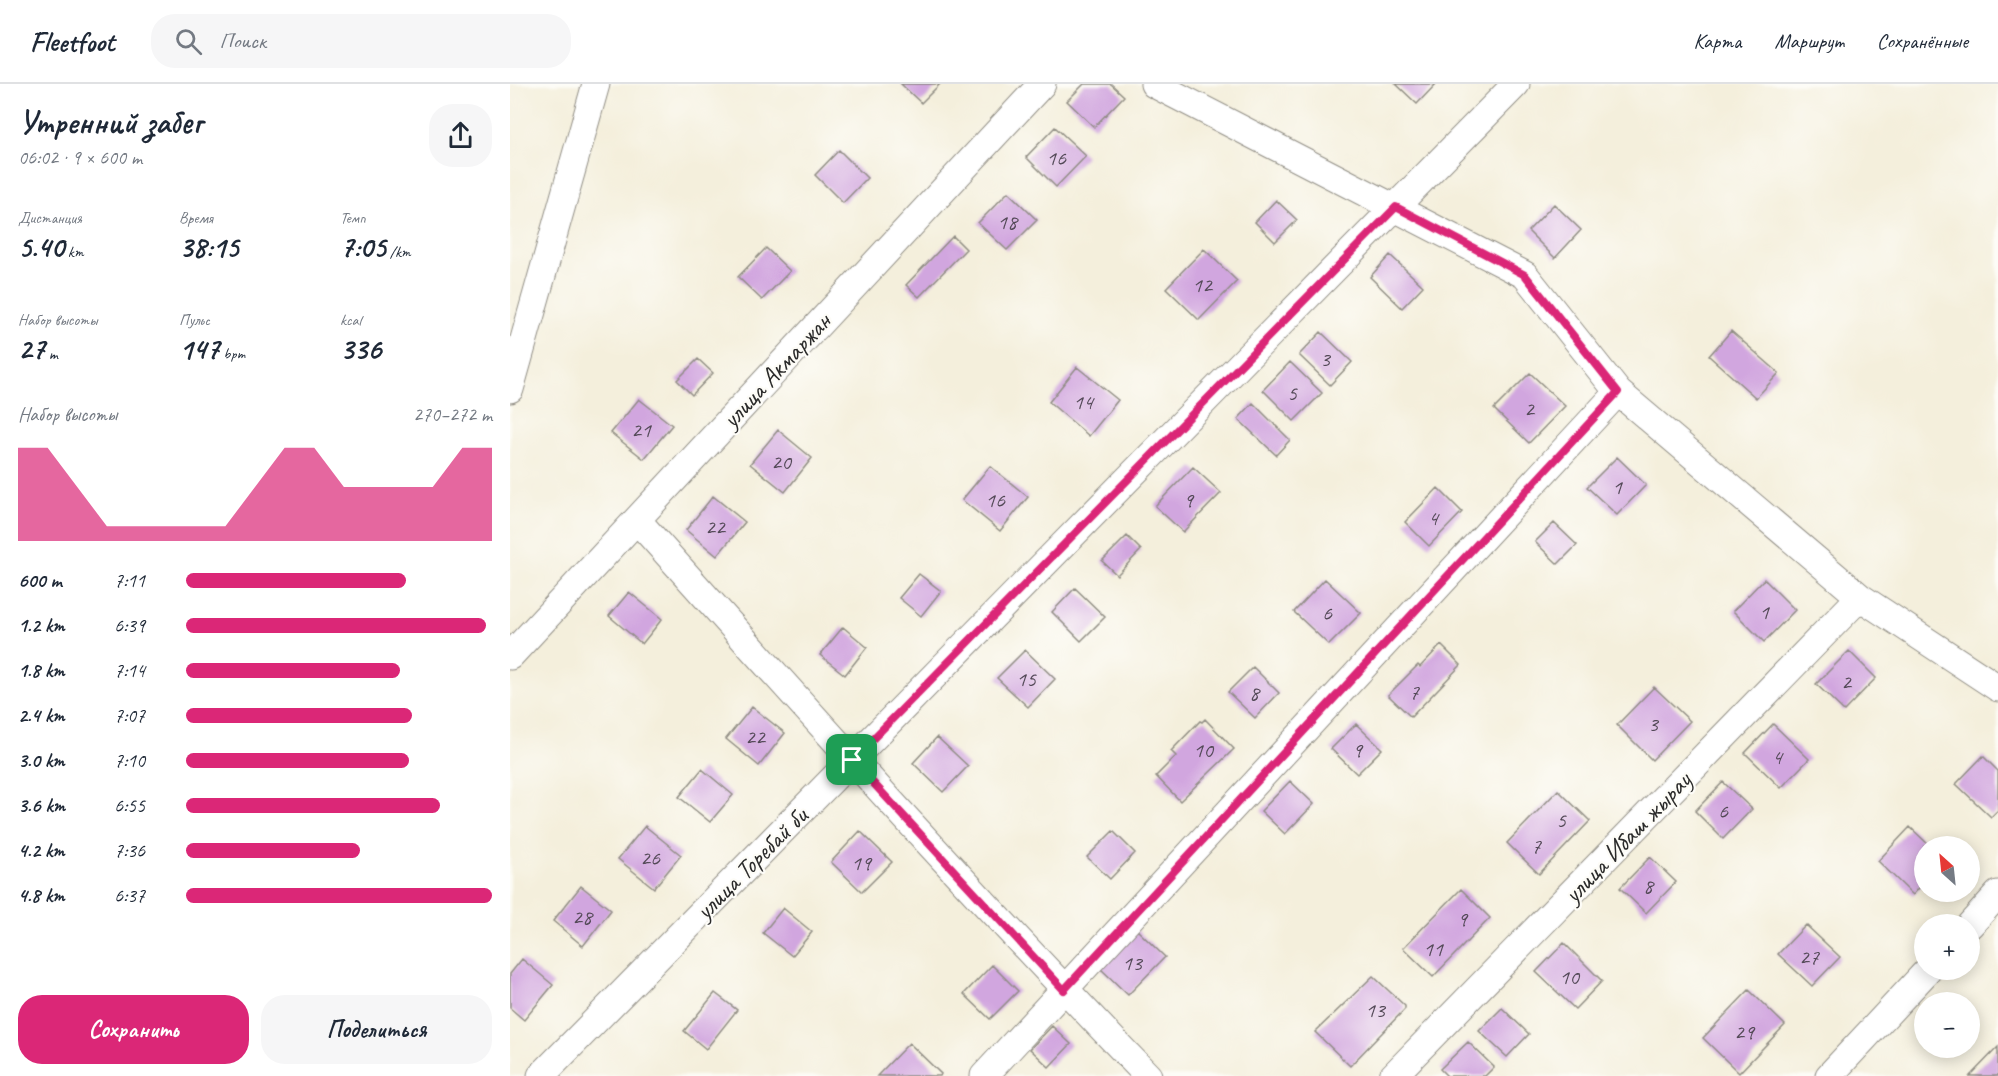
<!DOCTYPE html>
<html lang="ru">
<meta charset="utf-8">
<style>
:root{--surface:#fff;--page:#f6f6f7;--text:#1f2937;--muted:#747a83;--line:#e0e1e3;--accent:#db2777}
body{margin:0;font-family:Caveat,sans-serif;background:var(--page);color:var(--text);height:100vh;display:flex;flex-direction:column;font-size:22px;white-space:nowrap}
*{box-sizing:border-box;margin:0}
p{font-size:20px;color:var(--muted)}
.icon{flex:none;width:33px;height:33px;fill:none;stroke:currentColor;stroke-width:2;stroke-linecap:round;stroke-linejoin:round}
.map{position:relative;flex:1;overflow:hidden}
.drawer{display:flex;flex-direction:column;background:var(--surface);width:510px}
.drawer>*{flex:none}
.needle{width:39px;rotate:333deg}
.fabs{position:absolute;left:1404px;top:752px;display:grid;gap:12px}
.fabs a{display:grid;place-items:center;width:66px;height:66px;border-radius:50%;background:var(--surface);box-shadow:0 3px 15px #0003;font-size:30px}
.pin{position:absolute;display:grid;place-items:center;width:51px;height:51px;color:#fff;margin:-26px;border-radius:12px;box-shadow:0 3px 9px #0006}
.round{display:grid;place-items:center;flex:none;width:63px;height:63px;border-radius:24px;background:var(--page)}
.overview{display:flex;align-items:center;justify-content:space-between;height:102px;padding:0 18px}
h1{font-size:33px;font-weight:600;line-height:45px}
.figures{display:grid;grid-template-columns:repeat(3,1fr);gap:9px;height:102px;padding:6px 18px}
.figures div{display:grid;align-content:center}
.figures b{font-size:30px;font-weight:600}
.figures small{font-size:16px;font-weight:400}
.figures p{font-size:16px}
.chart{height:168px;padding:12px 18px}
.chart p{display:flex;justify-content:space-between}
.chart svg{width:100%;height:108px;margin-top:6px;fill:var(--accent);opacity:.7}
.primary-button{display:flex;gap:12px;margin-top:auto;padding:12px 18px}
.primary-button a{flex:1;height:69px;border-radius:24px;background:var(--accent);color:#fff;font-size:24px;font-weight:600;line-height:69px;text-align:center}
.primary-button a+a{background:var(--page);color:var(--text)}
ul{padding:0 18px;list-style:none;font-size:20px}
li{display:grid;grid-template-columns:96px 72px 1fr;align-items:center;height:45px}
li i{height:15px;border-radius:8px;background:var(--accent)}
header{display:flex;align-items:center;gap:36px;box-sizing:border-box;height:84px;padding:0 30px;background:var(--surface);border-bottom:2px solid var(--line)}
header strong{font-size:28px}
nav{display:flex;gap:33px;margin-inline-start:auto;font-size:21px}
.search{width:420px;height:54px;background:var(--page);display:flex;align-items:center;gap:15px;box-sizing:border-box;padding:0 21px;border-radius:24px;color:var(--muted);font-size:22px}
main{display:flex;flex:1;min-height:0}
.map>svg:first-child{display:block}
</style>
<header>
<strong>Fleetfoot</strong>
<div class="search"><svg class="icon" aria-label="search" viewBox="0 0 24 24"><circle cx="10" cy="10" r="6"/><path d="M15 15l6 6"/></svg>Поиск</div>
<nav><a>Карта</a><a>Маршрут</a><a>Сохранённые</a></nav>
</header>
<main>
<section class="drawer">
<div class="overview"><div><h1>Утренний забег</h1><p>06:02 · 9 × 600 m</p></div><a class="round"><svg class="icon" aria-label="share" viewBox="0 0 24 24"><path d="M12 15V3M7 8l5-5 5 5M5 13v7h14v-7"/></svg></a></div>
<div class="figures">
<div><p>Дистанция</p><b>5.40<small> km</small></b></div>
<div><p>Время</p><b>38:15</b></div>
<div><p>Темп</p><b>7:05<small> /km</small></b></div>
</div>
<div class="figures">
<div><p>Набор высоты</p><b>27<small> m</small></b></div>
<div><p>Пульс</p><b>147<small> bpm</small></b></div>
<div><p>kcal</p><b>336</b></div>
</div>
<div class="chart"><p><span>Набор высоты</span>270–272 m</p>
<svg viewBox="0 0 160 44" preserveAspectRatio="none"><path d="M0 44V6L10 6L20 22L30 38L40 38L50 38L60 38L70 38L80 22L90 6L100 6L110 22L120 22L130 22L140 22L150 6L160 6V44z"/></svg>
</div>
<ul>
<li><b>600 m</b>7:11<i style="width:72%"></i></li>
<li><b>1.2 km</b>6:39<i style="width:98%"></i></li>
<li><b>1.8 km</b>7:14<i style="width:70%"></i></li>
<li><b>2.4 km</b>7:07<i style="width:74%"></i></li>
<li><b>3.0 km</b>7:10<i style="width:73%"></i></li>
<li><b>3.6 km</b>6:55<i style="width:83%"></i></li>
<li><b>4.2 km</b>7:36<i style="width:57%"></i></li>
<li><b>4.8 km</b>6:37<i style="width:100%"></i></li>
</ul>
<div class="primary-button"><a>Сохранить</a><a>Поделиться</a></div>
</section>
<div class="map">
<svg width="1488" height="992" viewBox="0 0 1488 992">
<rect width="100%" height="100%" fill="#fdfcf7"/>
<filter id="ink" filterUnits="userSpaceOnUse"><feTurbulence type="fractalNoise" baseFrequency=".0167" numOctaves="2"/><feDisplacementMap in="SourceGraphic" scale="12" xChannelSelector="R" yChannelSelector="G"/><feConvolveMatrix kernelMatrix="1 2 1 2 8 2 1 2 1" color-interpolation-filters="sRGB"/></filter>
<filter id="wash" filterUnits="userSpaceOnUse"><feTurbulence type="fractalNoise" baseFrequency=".008" numOctaves="4" result="noise"/><feDisplacementMap in="SourceGraphic" scale="24" xChannelSelector="R" yChannelSelector="G"/><feGaussianBlur stdDeviation="1.35" result="paint"/><feColorMatrix in="noise" values="0 0 0 0 0 0 0 0 0 0 0 0 0 0 0 0 0 1.4 0 .05"/><feComposite in="paint" operator="in"/></filter>
<g filter="url(#wash)">
<rect width="100%" height="100%" fill="#f4efdc"/>
<g id="blocks">
<path fill="#d1a6df" d="M391,0h39l-19,19z
M574,0h27l13,12 -30,31 -27,-26z
M886,0h40l-19,20z
M545,43l31,29 -30,31 -30,-30z
M329,66l28,28 -24,25 -28,-28z
M498,108l29,28 -30,30 -29,-27z
M766,116l21,20 -22,22 -20,-20z
M1044,120l27,26 -26,28 -27,-27z
M443,152l13,13 -47,48 -13,-12z
M256,164l24,23 -28,29 -24,-23z
M694,165l33,32 -38,39 -33,-32z
M880,171l33,31 -21,22 -32,-31z
M1221,247l48,42 -23,25 -47,-42z
M811,248l31,30 -22,23 -31,-30z
M188,275l15,14 -21,22 -15,-15z
M780,278l32,31 -28,28 -31,-31z
M567,283l41,33 -29,36 -40,-34z
M1020,289l35,33 -36,37 -35,-34z
M129,315l33,26 -28,34 -33,-26z
M743,319l37,37 -14,15 -38,-36z
M268,346l34,28 -27,34 -35,-28z
M1107,373l29,28 -29,30 -30,-28z
M480,382l38,31 -28,34 -38,-31z
M683,383l28,26 -38,39 -28,-26z
M928,404l24,24 -33,34 -24,-24z
M203,412l32,26 -28,34 -31,-26z
M1044,439l23,22 -19,19 -23,-22z
M617,452l14,14 -24,25 -15,-14z
M409,490l22,17 -20,25 -22,-18z
M815,495l36,34 -32,32 -35,-33z
M1254,495l31,31 -31,32 -31,-31z
M565,504l30,29 -24,24 -29,-29z
M119,508l33,27 -20,25 -33,-28z
M333,543l24,20 -22,28 -25,-20z
M931,561l20,20 -50,52 -23,-22 30,-30 2,2z
M515,566l30,29 -27,28 -31,-29z
M1339,567l27,27 -32,33 -28,-27z
M743,583l26,26 -24,25 -27,-26z
M1144,603l36,34 -38,39 -35,-35z
M242,623l33,26 -26,33 -33,-27z
M695,635l29,30 -54,52 -24,-25 20,-20 -5,-5 29,-30 2,1z
M846,640l26,25 -25,25 -26,-25z
M1263,640l36,35 -28,29 -36,-35z
M427,653l31,29 -25,26 -30,-29z
M1473,672l15,15v39l-7,7 -35,-33z
M192,685l31,26 -23,27 -31,-25z
M780,697l24,23 -29,30 -24,-23z
M1213,698l29,27 -29,30 -28,-28z
M1048,706l32,31 -51,53 -32,-31z
M135,742l36,29 -27,33 -36,-29z
M1400,743l20,19h-6v36l-11,13 -35,-34z
M350,747l32,31 -30,30 -31,-30z
M603,747l22,22 -25,26 -23,-22z
M1140,773l26,25 -30,31 -26,-25z
M71,802l30,24 -28,36 -30,-25z
M951,805l29,29 -57,59 -30,-29z
M273,824l29,24 -20,24 -29,-23z
M1296,841l34,32 -28,29 -34,-32z
M627,846l28,27 -37,38 -28,-27z
M1054,859l38,38 -27,28 -39,-37z
M12,875l31,26 -29,35 -14,-12v-34z
M482,881l26,26 -28,28 -26,-25z
M863,892l32,30v3l-55,57 -35,-34z
M1239,906l36,35 -46,48 -36,-35z
M205,909l22,17 -31,39 -22,-18z
M992,924l27,26 -22,23 -28,-26z
M542,942l19,18 -22,23 -19,-18z
M958,958l26,25 -9,9h-38l-7,-7z
M399,959l32,31 -1,2h-63z
M1488,963v29h-28z"/>
</g>
</g>
<g filter="url(#ink)">
<use href="#blocks" fill-opacity="0" stroke="#908d84" stroke-width="1.5"/>
<g fill="none" stroke-linecap="round" stroke-linejoin="round">
<g stroke="#908d84" stroke-width="29">
<path id="street" d="M644,0l371,191 93,117 242,205 138,91
M0,305l86,-305
M127,436c168,188 336,375 511,556
M0,572l532,-572
M1460,841l28,-31
M31,992l975,-992
M474,992l634,-684
M883,992l467,-479
M1319,992l100,-107"/>
</g>
<use href="#street" stroke="#fff" stroke-width="27"/>
</g>
</g>
<g fill="none" stroke-linecap="round" stroke-linejoin="round" filter="url(#ink)">
<g stroke="#fff" stroke-width="12">
<path id="route" d="M886,123l129,68 93,117 -554,598 -212,-230z"/>
</g>
<use href="#route" stroke="#db2777" stroke-width="8"/>
</g>
<g text-anchor="middle" stroke-width="4.5" stroke-linejoin="round" paint-order="stroke">
<g font-size="22" fill="#544a58">
<text x="546" y="81">16</text>
<text x="497" y="145">18</text>
<text x="692" y="208">12</text>
<text x="815" y="282">3</text>
<text x="782" y="316">5</text>
<text x="573" y="325">14</text>
<text x="1019" y="332">2</text>
<text x="131" y="353">21</text>
<text x="271" y="385">20</text>
<text x="1107" y="410">1</text>
<text x="485" y="423">16</text>
<text x="678" y="423">9</text>
<text x="923" y="441">4</text>
<text x="205" y="450">22</text>
<text x="1254" y="535">1</text>
<text x="817" y="536">6</text>
<text x="516" y="602">15</text>
<text x="1336" y="605">2</text>
<text x="904" y="615">7</text>
<text x="744" y="616">8</text>
<text x="1143" y="647">3</text>
<text x="245" y="660">22</text>
<text x="693" y="673">10</text>
<text x="847" y="673">9</text>
<text x="1267" y="680">4</text>
<text x="1213" y="734">6</text>
<text x="1051" y="743">5</text>
<text x="1026" y="769">7</text>
<text x="140" y="781">26</text>
<text x="351" y="786">19</text>
<text x="1138" y="809">8</text>
<text x="72" y="840">28</text>
<text x="952" y="842">9</text>
<text x="923" y="872">11</text>
<text x="1299" y="880">27</text>
<text x="622" y="886">13</text>
<text x="1059" y="900">10</text>
<text x="865" y="933">13</text>
<text x="1234" y="955">29</text>
</g>
<g font-size="26" fill="#2b2b2b" stroke="#fdfcf7">
<text transform="translate(266 286) rotate(-47)" y="9">улица Акмаржан</text>
<text transform="translate(1117 753) rotate(-46)" y="9">улица Ибаш жырау</text>
<text transform="translate(241 779) rotate(-45)" y="9">улица Торебай би</text>
</g>
</g>
</svg>
<div class="fabs">
<a><svg class="needle" viewBox="-14 -14 28 28"><path d="M0-13l5 13h-10z" fill="#e53935"/><path d="M0 13l5-13h-10z" fill="#747a83"/></svg></a>
<a>+</a>
<a>−</a>
</div>
<div class="pin" style="left:342px;top:676px;background:#1e9e55"><svg class="icon" aria-label="arrive" viewBox="0 0 24 24"><path d="M6 21V4h12l-3 4 3 4H6"/></svg></div>
</div>
</main>
